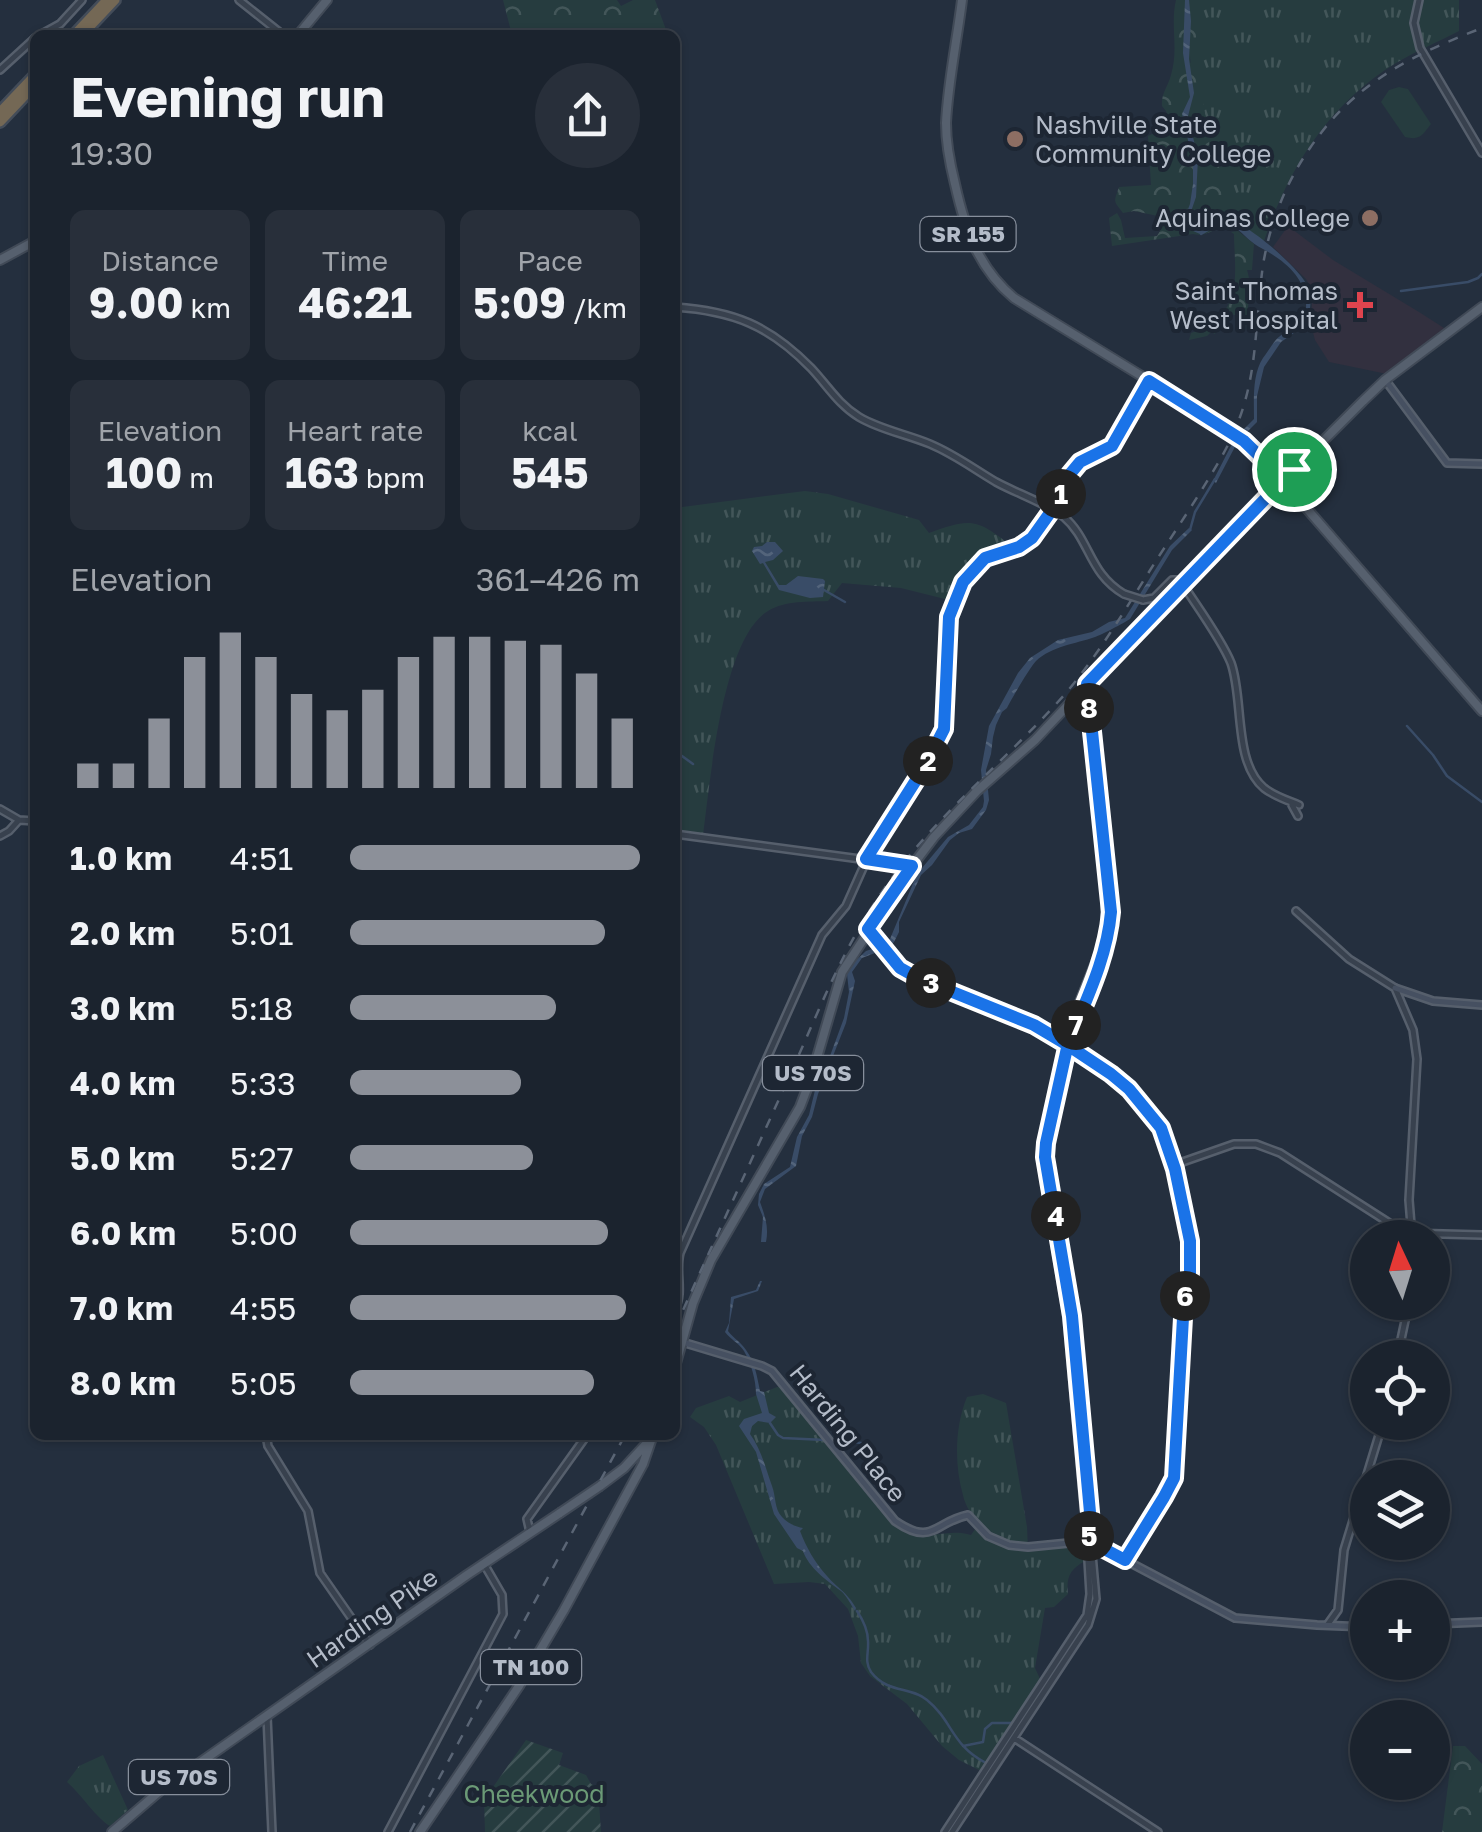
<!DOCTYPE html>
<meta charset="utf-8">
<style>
:root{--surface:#1b232e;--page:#282f3a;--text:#f1f3f6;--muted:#a0a4aa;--line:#39404a;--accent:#8c9099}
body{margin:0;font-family:"Golos Text",sans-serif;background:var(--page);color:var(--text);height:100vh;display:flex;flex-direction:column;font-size:38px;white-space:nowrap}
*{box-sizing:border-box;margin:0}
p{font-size:32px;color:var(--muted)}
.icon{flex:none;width:55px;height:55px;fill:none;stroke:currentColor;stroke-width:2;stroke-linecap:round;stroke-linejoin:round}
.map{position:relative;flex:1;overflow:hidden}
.side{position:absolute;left:30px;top:30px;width:650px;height:1410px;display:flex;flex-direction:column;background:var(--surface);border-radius:15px;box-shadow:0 2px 8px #0004,0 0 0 2px var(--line)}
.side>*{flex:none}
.needle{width:65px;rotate:356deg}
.fabs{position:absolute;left:1350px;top:1220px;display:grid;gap:20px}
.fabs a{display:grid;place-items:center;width:100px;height:100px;border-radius:50%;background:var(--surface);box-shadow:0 2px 8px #0004,0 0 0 2px var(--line);font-size:50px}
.pin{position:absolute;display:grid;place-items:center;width:85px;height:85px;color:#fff;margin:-42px;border:5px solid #fff;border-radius:50%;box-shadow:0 2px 10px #0007}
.km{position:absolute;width:50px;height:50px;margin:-25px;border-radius:50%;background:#222;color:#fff;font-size:28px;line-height:50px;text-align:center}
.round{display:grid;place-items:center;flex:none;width:105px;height:105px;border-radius:52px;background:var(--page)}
.overview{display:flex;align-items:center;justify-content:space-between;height:170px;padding:0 40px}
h1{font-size:55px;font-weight:700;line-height:75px}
.metrics{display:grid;grid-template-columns:repeat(3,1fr);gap:15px;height:170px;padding:10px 40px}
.metrics div{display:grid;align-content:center;border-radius:15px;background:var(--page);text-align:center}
.metrics b{font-size:42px;font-weight:700}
.metrics small{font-size:28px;font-weight:400}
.metrics p{font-size:28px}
.chart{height:280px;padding:20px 40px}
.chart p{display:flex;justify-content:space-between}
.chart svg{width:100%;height:180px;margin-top:10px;stroke:var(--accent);stroke-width:6}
ul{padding:0 40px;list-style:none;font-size:32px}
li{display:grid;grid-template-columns:160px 120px 1fr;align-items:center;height:75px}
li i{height:25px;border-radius:12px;background:var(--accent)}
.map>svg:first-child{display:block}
</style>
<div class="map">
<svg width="1482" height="1832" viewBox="0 0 1482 1832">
<defs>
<pattern id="grass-tufts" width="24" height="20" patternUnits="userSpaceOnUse" patternTransform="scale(2.5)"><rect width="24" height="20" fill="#263c3f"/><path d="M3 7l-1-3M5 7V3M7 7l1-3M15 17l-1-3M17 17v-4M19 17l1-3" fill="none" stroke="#435659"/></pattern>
<pattern id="forest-crowns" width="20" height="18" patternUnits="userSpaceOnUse" patternTransform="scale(2.5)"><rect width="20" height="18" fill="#263c3f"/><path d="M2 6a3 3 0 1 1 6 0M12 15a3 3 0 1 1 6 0" fill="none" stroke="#435659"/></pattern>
<pattern id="garden-furrows" width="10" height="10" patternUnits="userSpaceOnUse" patternTransform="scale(2.5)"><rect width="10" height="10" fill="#263c3f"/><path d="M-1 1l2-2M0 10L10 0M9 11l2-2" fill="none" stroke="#435659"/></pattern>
<pattern id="water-ripples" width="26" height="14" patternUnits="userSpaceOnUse" patternTransform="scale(2.5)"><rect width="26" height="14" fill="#394c67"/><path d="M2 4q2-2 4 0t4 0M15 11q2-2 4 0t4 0" fill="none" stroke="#53647b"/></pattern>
</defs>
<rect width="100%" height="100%" fill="#242f3e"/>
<path fill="#32303f" d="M1288,226l45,34 86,52 25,16v2l-57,44 -58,-12 -14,-22 -4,-15 1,-27 -1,-10 -5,-9 -33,-32z"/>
<path fill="url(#grass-tufts)" d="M1189,0h270v31c-21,11 -43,20 -63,32 -67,41 -107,104 -132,178l-3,-1 -22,-18 -45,-16z
M805,491l23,3 91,26 10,13c40,-14 46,-16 81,12 -15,8 -32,12 -44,27 -7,10 -10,21 -21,27l-44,-11 -59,-5 -14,18c-20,1 -42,-1 -60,10 -46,27 -58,173 -65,224l-28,-4v-323z
M787,1383l18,29 86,108c30,29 50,6 80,15l7,-10c-5,-9 -13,-19 -15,-30 -9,-31 -8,-69 4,-98l16,-3 23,9 21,124 1,23 55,-5 2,16c-15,8 -19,16 -17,33l-14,13 -9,1 -10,60 6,13 -58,91 -24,-12 -17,-14 -35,-42 -37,-28 -9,-13 -3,-27 -10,-27 -23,-25 -16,-2 -35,2 -58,-139 -12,-18 -14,-10 6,-9 33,-12 11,6z
M103,1755l25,55 -18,16c-13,-7 -29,-32 -43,-44l12,-16z"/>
<path fill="url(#forest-crowns)" d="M503,0h114l4,6 12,-6h22l13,35h-156z
M1176,0h14v5l9,5v20l-7,18 -2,14 10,15 9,65 13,42 5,3 -7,23 4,8 11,2 6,4 -3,4c-23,-6 -27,10 -45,6l-81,12 -3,-28 8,-5 4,7 4,18 32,-2 3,-5 -2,-15 -24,-5 -11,2c-9,-12 -10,-9 -4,-26l32,-2 -3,-49 4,-2 8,2 10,-11 -4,-14 -4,-5c-1,-13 6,-19 9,-31 8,-27 -1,-49 5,-75z
M1238,231l16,13 -2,26h-5c5,16 2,28 0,45l-3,2 -14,-3 -5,4 -5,-1 -5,17 -4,-2 -4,4 -18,4 2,-7 20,-7c3,-8 4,-15 14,-16 15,-20 9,-52 9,-76l-3,-2z
M1453,1746h12l17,18v68h-40z"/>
<path fill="url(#garden-furrows)" d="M526,1740l37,13 -4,12 27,10 5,9 7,3 3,45h-116l-1,-32z"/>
<path fill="#263c3f" d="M1399,87l9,2 23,35c-8,10 -10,17 -26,13l-24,-35 8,-12z"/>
<path fill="url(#water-ripples)" d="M1185,0h4l2,21 -2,38 5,34 -6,23 10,42 -2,39 -9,26 7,6 7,2 3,-12c7,-2 15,-3 22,-1 20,4 74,50 82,69 5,12 2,26 -3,38l-24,17 -17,25 -7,29v26l-19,19 -22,42 -3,-2 22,-43 19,-19c0,-19 -2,-44 9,-61 6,-7 11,-19 20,-24 6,-4 14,-6 19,-12 4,-5 4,-8 4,-14 2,-29 -21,-47 -43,-59 -26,-14 -18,-25 -53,-25l-3,7 -7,3 -16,-7v-7l6,-16 3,-20v-22l-11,-48 8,-17 -7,-44z
M1189,528l3,2 -20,20 -42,69c-6,4 -29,16 -35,18 -20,7 -43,9 -59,24 -6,6 -24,37 -29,47l-5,4 -6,13 -3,12 -2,17 -5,16 3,30 -3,10 -14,19 -13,4 -9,7 -18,25 -11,10 -22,47v10l-5,10 -6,6 -26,10 -10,14 3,9 -9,42 -28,71 -6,23 -10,19 -6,30 -31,23 -5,13c5,14 9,25 6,40h-5l2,-25 -5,-12 1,-11 5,-10 26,-17 7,-30 12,-22 8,-33 11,-21 -2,-2 4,-3 14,-38 5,-26 -2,-18 4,-9 15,-14 12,-4 12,-8 27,-65 31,-37 21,-12 14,-18 1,-6 -3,-31 8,-44 29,-53 12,-15 28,-18 34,-8 17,-10 16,-4 45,-72z
M767,542h8l8,9 -10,9 -8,2 14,23h7l12,-9 25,3 2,2 -2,16 -13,1 -31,-8 -16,-27 -3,1 -8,-13 2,-4 8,-1z
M760,1281h2l-4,10 -24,8 -6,32c5,7 13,11 18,19 9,12 11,27 14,41l4,1 5,21 7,4 -6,6 -12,-2 -6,5 -2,8c11,15 16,35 22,52 4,10 2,23 10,31 5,6 14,10 21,11l-3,3c6,16 15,32 27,45 11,13 19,15 29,32l-1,3c-4,-6 -8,-15 -14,-20 -15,-11 -32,-23 -38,-40l-6,-3 -23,-34 -18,-62 -17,-26 5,-7 18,-6 -6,-19c0,-14 -5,-31 -12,-43 -5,-8 -14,-12 -19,-19l4,-9 2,-26 25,-7z"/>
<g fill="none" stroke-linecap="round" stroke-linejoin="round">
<path stroke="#394c67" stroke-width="2.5" d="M1201,234l7,-4 4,-7
M1401,291l67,-9 10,-4 4,-4
M1190,530l5,-18 20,-33
M824,590l21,12
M1407,726l26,29 14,21 35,26
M675,754l7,2 11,8
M770,1423l8,12 5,3 42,2
M831,1439l37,5
M857,1611c6,9 11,19 11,30 1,12 -4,20 3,31 17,22 39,14 56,28 26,21 24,45 59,63
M963,1746l20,-4 2,-13 7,-6h22"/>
<g stroke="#565f6c" stroke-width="10">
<path id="tertiary" d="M239,0l44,35
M1419,0l-5,23 6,25 62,105
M40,35l20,-11 22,-24
M0,70l35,-32
M675,307c58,4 94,18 136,61 16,17 27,36 48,49 22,13 47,17 71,27 24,10 44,25 66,38 22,12 48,20 68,35 26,22 25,57 60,77
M1143,600l11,-2 18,-18h6l4,3c14,22 40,57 49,80 13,36 2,99 33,125 10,8 23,12 35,17
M1292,805l6,11
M0,809l19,11 16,1
M675,834l237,32
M0,836l9,-5 10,-11
M1296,911l53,48 46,29 18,42 4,29 -8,141 3,38
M868,929l21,26 17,17 128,53 77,49 18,15 32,39 14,41 16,79 -1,25 -6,27 -8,158 -5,27 -46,75
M1174,1165l60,-21h22l24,9 125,80 77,2
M675,1309c9,-18 0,-36 5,-56l142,-318 24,-29 21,-47 70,-114 7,-16c4,-51 -7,-135 37,-168 15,-11 36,-9 49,-22 22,-19 27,-50 45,-71 11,-13 28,-13 39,-25l35,-62
M1397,1358l12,-56
M266,1435l2,11 40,65 12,62 50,72
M530,1532l-3,-13 60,-84
M1328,1624l10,-14 6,-60 39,-128
M267,1716l5,116
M1014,1738l144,94
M388,1832l115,-218 -1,-19 -18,-31
M945,1832l142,-217 3,-21 -3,-50 2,-3
M952,1832l136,-207 8,-26 -5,-56"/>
</g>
<g stroke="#565f6c" stroke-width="10">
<path id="secondary" d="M1386,381l61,82 35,1
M1087,684l24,228 -3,26 -7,26 -32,79 -6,3 -23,109 27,161 18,200 2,18 2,2
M1080,692l4,11 21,184v38l-6,27 -35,88 3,8 -22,104 27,163 20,219 -3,7
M1395,988l38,13 49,4
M682,1342l80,24 10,5 123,150c38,26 39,1 73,-6l20,21 21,9 19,2 61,-6 146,77 82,7 51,2
M1432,1624l50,-2"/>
</g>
<g stroke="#414a57" stroke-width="12">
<path id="primary" d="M962,0c-5,41 -14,82 -16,123 0,21 4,41 9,61 10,45 23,84 59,114l211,129
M298,35l29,-35
M0,260l35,-19
M1245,441l37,39 200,231
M675,1367l18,-64 18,-43 89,-153 11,-29 31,-106 70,-106 22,-29 43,-46 58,-51 184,-195 144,-144 22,-21 97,-73
M600,1486l24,-18 23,-25
M112,1832l49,-42 306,-215 93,-62
M420,1832l99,-146 45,-76 79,-146 10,-29"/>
</g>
<g stroke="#434c59" stroke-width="14">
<path id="motorway" d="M74,35l33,-35
M82,35l33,-35
M0,112l35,-37
M0,122l35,-37"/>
</g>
<use href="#tertiary" stroke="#38414e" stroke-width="5"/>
<use href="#secondary" stroke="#465061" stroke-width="5"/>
<use href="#primary" stroke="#56606e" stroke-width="8"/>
<use href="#motorway" stroke="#746855" stroke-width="9"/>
<path stroke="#5a6575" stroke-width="2.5" stroke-dasharray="10 10" stroke-linecap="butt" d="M675,1328c39,-87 79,-173 118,-260 27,-60 51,-122 89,-176 51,-75 123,-130 183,-198 34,-40 61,-86 89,-130 23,-36 47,-71 68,-108 38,-67 31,-120 41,-191 7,-42 23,-83 47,-117 44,-65 102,-93 172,-120
M410,1832l215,-397"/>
<g stroke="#565f6c" stroke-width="10" stroke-linecap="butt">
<path id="tertiary-bridge" d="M1124,594l19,6"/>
</g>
<g stroke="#414a57" stroke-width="12" stroke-linecap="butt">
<path id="primary-bridge" d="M1225,427l20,14
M560,1513l40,-27"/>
</g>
<use href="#tertiary-bridge" stroke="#38414e" stroke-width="5"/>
<use href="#primary-bridge" stroke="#56606e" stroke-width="8"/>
</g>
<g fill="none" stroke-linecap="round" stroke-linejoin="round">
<g stroke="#fff" stroke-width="20">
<path id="route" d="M1294,469l-10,3 -10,-2 -30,-29 -95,-60 -37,65 -32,16 -10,12 -18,36 -20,28 -13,9 -34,11 -22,24 -14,35 -5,112 -19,37 -59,93 46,7 -44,63 32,39 18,10 116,47 32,19 1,4 -21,95 -1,14 27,159 20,218 -3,7 36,19 39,-63 10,-19 10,-178 6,-27v-32l-15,-72 -14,-41 -32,-39 -18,-15 -45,-30 3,-2c17,-42 38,-84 42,-130l-24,-228 207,-215"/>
</g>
<use href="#route" stroke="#1a73e8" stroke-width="12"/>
</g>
<g fill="#8d6e63" stroke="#1d2633" stroke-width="4">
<circle cx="1015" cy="139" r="10"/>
<circle cx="1370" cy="218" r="10"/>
</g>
<path fill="#e0444e" stroke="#1d2633" stroke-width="4" d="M1355 290h10v10h10v10h-10v10h-10v-10h-10v-10h10z"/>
<g text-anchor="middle" stroke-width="8" stroke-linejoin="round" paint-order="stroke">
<g fill="#1d2633" stroke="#878f9c" stroke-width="2.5">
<rect x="920.5" y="217" width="95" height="34" rx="8"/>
<rect x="763" y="1056" width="100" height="34" rx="8"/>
<rect x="481" y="1650" width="100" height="34" rx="8"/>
<rect x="129" y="1760" width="100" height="34" rx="8"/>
</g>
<g font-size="22" font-weight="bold" fill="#b4bcc9">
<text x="968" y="242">SR 155</text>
<text x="813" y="1081">US 70S</text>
<text x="531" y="1675">TN 100</text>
<text x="179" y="1785">US 70S</text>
</g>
<g font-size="25" fill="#b4bcc9" stroke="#1d2633" text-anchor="end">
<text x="1035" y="134" text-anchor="start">Nashville State<tspan x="1035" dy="29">Community College</tspan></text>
<text x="1350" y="227">Aquinas College</text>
<text x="1338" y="300">Saint Thomas<tspan x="1338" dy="29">West Hospital</tspan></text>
</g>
<g font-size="25" fill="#b4bcc9" stroke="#1d2633">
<text transform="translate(848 1433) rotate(51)" y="9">Harding Place</text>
<text transform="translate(372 1618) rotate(-35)" y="9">Harding Pike</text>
</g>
<g font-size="25" fill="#6b9a76" stroke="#1d2633">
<text x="534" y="1803">Cheekwood</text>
</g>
</g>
</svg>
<div class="fabs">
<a><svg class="needle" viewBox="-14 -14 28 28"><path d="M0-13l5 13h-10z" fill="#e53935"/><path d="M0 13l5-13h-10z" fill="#a0a4aa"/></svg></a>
<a><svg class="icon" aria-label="locate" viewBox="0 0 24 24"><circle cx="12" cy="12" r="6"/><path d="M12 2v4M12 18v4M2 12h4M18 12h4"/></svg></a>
<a><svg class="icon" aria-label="layers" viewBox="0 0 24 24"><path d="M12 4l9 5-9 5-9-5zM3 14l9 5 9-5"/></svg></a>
<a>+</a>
<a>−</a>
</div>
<div class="pin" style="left:1294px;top:469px;background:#1e9e55"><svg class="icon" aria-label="arrive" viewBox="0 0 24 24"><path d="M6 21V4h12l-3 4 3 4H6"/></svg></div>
<b class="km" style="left:1061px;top:494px">1</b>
<b class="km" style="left:928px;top:761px">2</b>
<b class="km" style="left:931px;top:983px">3</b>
<b class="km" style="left:1056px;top:1216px">4</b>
<b class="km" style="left:1089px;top:1536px">5</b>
<b class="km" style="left:1185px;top:1296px">6</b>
<b class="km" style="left:1076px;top:1025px">7</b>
<b class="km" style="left:1089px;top:708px">8</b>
<section class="side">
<div class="overview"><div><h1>Evening run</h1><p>19:30</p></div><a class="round"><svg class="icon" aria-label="share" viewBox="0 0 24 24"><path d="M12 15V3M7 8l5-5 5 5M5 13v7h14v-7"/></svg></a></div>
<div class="metrics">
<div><p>Distance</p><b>9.00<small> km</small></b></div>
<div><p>Time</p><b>46:21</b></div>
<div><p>Pace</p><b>5:09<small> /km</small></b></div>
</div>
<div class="metrics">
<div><p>Elevation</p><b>100<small> m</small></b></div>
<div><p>Heart rate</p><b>163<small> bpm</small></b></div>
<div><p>kcal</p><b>545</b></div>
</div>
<div class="chart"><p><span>Elevation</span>361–426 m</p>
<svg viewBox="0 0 160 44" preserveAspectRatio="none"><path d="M5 44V38M15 44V38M25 44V27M35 44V12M45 44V6M55 44V12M65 44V21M75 44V25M85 44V20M95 44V12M105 44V7M115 44V7M125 44V8M135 44V9M145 44V16M155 44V27"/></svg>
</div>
<ul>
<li><b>1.0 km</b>4:51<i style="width:100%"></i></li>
<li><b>2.0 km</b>5:01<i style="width:88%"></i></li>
<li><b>3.0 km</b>5:18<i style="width:71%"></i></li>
<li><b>4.0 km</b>5:33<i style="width:59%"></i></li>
<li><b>5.0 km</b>5:27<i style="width:63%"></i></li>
<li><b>6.0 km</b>5:00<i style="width:89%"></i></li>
<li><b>7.0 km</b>4:55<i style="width:95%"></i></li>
<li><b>8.0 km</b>5:05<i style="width:84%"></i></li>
</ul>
</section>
</div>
